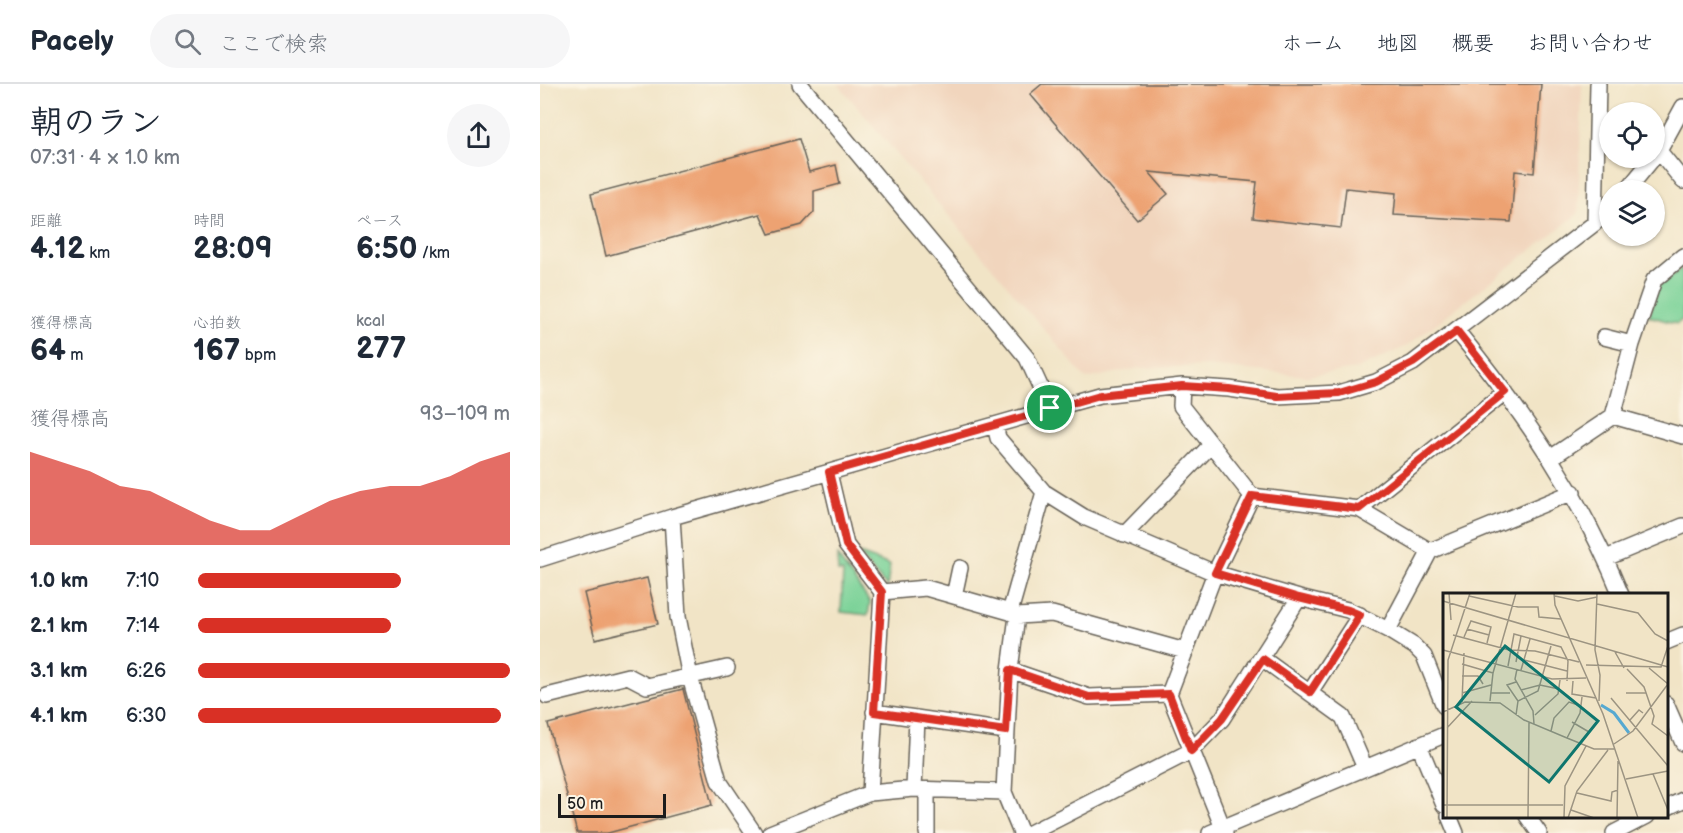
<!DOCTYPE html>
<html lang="ja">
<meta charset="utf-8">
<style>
:root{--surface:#fff;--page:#f6f6f7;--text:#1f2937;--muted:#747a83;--line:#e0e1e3;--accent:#d93025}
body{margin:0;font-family:"Balsamiq Sans","Klee One",sans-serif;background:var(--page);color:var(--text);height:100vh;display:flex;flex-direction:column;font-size:22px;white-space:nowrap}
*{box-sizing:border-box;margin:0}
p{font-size:20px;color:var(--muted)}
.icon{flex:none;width:33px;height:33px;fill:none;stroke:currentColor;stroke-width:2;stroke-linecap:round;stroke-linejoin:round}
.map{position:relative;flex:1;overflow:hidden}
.side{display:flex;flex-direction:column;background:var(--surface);width:540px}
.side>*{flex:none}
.fabs{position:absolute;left:1059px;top:18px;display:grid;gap:12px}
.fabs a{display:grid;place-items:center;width:66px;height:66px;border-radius:50%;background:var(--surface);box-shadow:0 2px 4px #0004;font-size:30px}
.scale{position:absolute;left:18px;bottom:15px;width:108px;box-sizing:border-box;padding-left:6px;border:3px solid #1c1c1c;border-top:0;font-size:16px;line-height:21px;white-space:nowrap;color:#1c1c1c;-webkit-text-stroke:4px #fcf5e5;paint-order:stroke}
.pin{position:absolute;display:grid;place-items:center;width:51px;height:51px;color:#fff;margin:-26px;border:3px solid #fff;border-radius:50%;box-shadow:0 2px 6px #0007}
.round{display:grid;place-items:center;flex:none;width:63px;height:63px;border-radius:32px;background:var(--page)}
.head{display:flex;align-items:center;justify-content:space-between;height:102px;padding:0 30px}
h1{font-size:33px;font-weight:600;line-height:45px}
.figures{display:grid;grid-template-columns:repeat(3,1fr);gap:9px;height:102px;padding:6px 30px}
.figures div{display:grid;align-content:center}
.figures b{font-size:30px;font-weight:600}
.figures small{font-size:16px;font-weight:400}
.figures p{font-size:16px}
.chart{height:168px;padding:12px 30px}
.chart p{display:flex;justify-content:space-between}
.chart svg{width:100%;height:108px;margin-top:6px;fill:var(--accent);opacity:.7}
ul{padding:0 30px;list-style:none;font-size:20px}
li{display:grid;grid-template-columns:96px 72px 1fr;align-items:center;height:45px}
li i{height:15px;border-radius:8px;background:var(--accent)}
header{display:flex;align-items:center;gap:36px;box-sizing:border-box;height:84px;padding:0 30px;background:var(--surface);border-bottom:2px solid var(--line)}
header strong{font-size:28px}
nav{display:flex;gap:33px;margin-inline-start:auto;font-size:21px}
.search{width:420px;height:54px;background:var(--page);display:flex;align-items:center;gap:15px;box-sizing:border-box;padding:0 21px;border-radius:33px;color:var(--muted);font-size:22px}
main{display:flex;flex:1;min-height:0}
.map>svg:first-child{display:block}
</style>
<header>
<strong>Pacely</strong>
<div class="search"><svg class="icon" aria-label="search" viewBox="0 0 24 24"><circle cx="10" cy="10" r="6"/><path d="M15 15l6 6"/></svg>ここで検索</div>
<nav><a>ホーム</a><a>地図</a><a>概要</a><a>お問い合わせ</a></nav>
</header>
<main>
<section class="side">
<div class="head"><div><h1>朝のラン</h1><p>07:31 · 4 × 1.0 km</p></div><a class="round"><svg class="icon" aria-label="share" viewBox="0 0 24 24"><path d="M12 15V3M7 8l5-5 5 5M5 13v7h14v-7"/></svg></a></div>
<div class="figures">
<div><p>距離</p><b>4.12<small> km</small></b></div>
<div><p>時間</p><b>28:09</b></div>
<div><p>ペース</p><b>6:50<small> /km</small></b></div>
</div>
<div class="figures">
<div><p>獲得標高</p><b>64<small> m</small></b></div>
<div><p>心拍数</p><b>167<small> bpm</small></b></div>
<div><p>kcal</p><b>277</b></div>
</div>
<div class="chart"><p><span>獲得標高</span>93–109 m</p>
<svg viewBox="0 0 160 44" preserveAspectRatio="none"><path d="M0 44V6L10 10L20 14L30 20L40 22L50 28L60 34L70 38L80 38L90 32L100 26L110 22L120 20L130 20L140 16L150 10L160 6V44z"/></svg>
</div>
<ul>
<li><b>1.0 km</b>7:10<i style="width:65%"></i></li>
<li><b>2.1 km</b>7:14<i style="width:62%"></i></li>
<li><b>3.1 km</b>6:26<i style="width:100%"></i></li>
<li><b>4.1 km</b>6:30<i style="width:97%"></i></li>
</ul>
</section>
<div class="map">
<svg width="1143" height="749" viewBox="0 0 1143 749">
<rect width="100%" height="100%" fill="#fcf5e5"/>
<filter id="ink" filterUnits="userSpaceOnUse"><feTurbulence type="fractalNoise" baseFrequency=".0167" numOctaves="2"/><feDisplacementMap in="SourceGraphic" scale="12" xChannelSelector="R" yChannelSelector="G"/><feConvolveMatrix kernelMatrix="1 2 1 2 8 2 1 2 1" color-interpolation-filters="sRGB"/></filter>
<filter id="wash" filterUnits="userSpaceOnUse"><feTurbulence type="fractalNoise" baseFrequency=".008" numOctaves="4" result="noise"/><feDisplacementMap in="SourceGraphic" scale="24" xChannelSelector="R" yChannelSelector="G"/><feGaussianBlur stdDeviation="1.35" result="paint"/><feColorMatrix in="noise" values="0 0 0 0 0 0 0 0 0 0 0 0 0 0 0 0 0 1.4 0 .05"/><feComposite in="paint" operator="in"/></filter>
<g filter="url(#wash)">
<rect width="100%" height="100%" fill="#f1e4c6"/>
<path fill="#f1d5bd" d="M298,0h744l-4,130 -171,132 -50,23 -50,7 -99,-10 -69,2 -53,11z"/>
<path fill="#79d297" stroke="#4a775a" stroke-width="1.5" d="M1143,183v52l-6,5 -28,-8 10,-30z
M317,469l33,12 -3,22z
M297,472l33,46 -2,13 -27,-3 2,-40h-5z"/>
<g id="blocks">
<path fill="#eda272" d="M502,0h499l-7,89 -19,-2 -4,51 -117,-7 2,-22 -50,-5 -5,40 -88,-10 4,-36 -108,-10 19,22 -31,26 -107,-126z
M259,55l10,33 27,-7 4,19 -26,7v21l-12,13 -33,9 -9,-20 -154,42 -15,-62z
M107,494l11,46 -63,15 -11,-46z
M143,605l29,116 -104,28h-31l-29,-109z"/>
</g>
</g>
<g filter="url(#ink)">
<use href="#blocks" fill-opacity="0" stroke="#676258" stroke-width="1.5"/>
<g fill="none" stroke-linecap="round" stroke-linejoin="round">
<g stroke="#676258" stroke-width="18">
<path id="minor" d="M260,0l227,274 23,50
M1119,67l24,30
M1087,106l32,-39 24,-44
M1055,139l3,-139
M917,247c68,84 123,163 164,264
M1064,253l28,7
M642,302l-1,20 71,90 -37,77 -46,121 56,139
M1073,332l70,20
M455,341l3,13 46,54 40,25 131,56 84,25 49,12 40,20 26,16 10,10 20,50
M1012,373l61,-41 19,-72 22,-64 29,-24
M712,412l107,13 71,42 -42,79
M819,425l146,-117
M132,433l6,100 12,60 29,104 35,52
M584,451l87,-90
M890,467l143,-59
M1066,474l77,-32
M0,475l132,-42 428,-122 82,-9 47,3 48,7 62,-3 37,-11 37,-19 182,-140 15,-15
M342,508l44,-4 84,24
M414,512l6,-28
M477,532l35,-2 133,37
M1126,558l17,-7
M723,575l80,58 22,51
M470,586l79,27 80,-3
M770,608l50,-77
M7,612l81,-20 19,10 80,-18
M1126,620l17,39
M334,628l132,19
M879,661l25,60
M374,705l3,-71
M330,709l44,-4 90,3
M1126,724l17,-8
M909,732l7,17
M987,732l12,17
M230,749l100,-40 12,-201 -36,-47 -17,-72
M387,749v-43
M481,749l-17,-41 6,-122 7,-54 -7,-4 34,-120
M490,749l161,-82 31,-32 77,-121
M670,749l234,-98
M1074,749l33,-17"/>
</g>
<use href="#minor" stroke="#fff" stroke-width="15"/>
</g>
</g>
<g fill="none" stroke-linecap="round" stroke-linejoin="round" filter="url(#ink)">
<g stroke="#fff" stroke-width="12">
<path id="route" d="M917,247l48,61 -146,117 -107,-13 -37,77 84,25 49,12 12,5 -50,77 -47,-33 -41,60 -31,32 -22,-57 -80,3 -79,-27 -4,61 -132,-19 8,-120 -36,-47 -17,-73 271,-77 82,-9 47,3 48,7 62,-3 37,-11 37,-19z"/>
</g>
<use href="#route" stroke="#d93025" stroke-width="8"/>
</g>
<g transform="translate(903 509)">
<rect width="225" height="225" fill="#f1e4c6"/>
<path fill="none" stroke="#56a9d1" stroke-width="3" d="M158,112l13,8 15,20"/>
<path fill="none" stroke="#9c9482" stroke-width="1.5" d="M6,0l2,27M111,0l1,12 48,109 35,104M154,0l-2,57 5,25 -1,26M26,3l49,11h20l1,10 22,2M112,3l23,5 19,-4M0,8l225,66M154,11l41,9 17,21 13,7M24,36l22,6M10,42l56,15 26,1 44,11M21,44l7,-16 20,6 -4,16M0,57l109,29 34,-1M172,59l9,16M81,67l43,11M73,69l5,-26M19,71l31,9M143,72l75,2 7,-21M65,73l6,-32 47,13 7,14 -1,20M206,75l19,16M74,76l-2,10 18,32 1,13M184,76l17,18 10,29 -2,8 16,12M78,77l9,-31M19,83h16l5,8M130,88l-1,13 24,4M73,89l-9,3 11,16M78,97l19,-5 19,4M19,100l29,-8M48,100h19M183,100h20M168,105l57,68M47,108l3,-28 23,-80M19,109l2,-49M0,119l22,-10 35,1 24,17 43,18 27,11h21M73,122l2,-14 20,-10 13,-45M92,122l23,-21 2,-14M187,127l9,-10 4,3M129,129l17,10M4,135l25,-27M108,138l3,-13 15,-16 12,4M124,145l13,-25 2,-16M171,151l19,-13 35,-47M210,181l15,36M183,186l42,-8M134,200l34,8 1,-9 6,-2M0,212h120M128,217l23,8M4,225l1,-158 22,-67M85,225l1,-96M121,225l1,-32 21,-40M125,225l9,-27 31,-41M174,225l1,-57"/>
<path fill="#0f766e" fill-opacity="0.15" stroke="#0f766e" stroke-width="3" d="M62,53l93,75 -49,61 -93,-75z"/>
<rect width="225" height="225" fill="none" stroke="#1c1c1c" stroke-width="3"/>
</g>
</svg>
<div class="fabs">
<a><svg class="icon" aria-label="locate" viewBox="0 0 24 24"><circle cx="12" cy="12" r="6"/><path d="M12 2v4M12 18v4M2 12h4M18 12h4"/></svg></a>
<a><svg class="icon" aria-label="layers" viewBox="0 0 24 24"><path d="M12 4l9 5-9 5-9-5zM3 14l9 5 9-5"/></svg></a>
</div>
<div class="scale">50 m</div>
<div class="pin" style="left:510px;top:324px;background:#1e9e55"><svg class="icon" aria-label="arrive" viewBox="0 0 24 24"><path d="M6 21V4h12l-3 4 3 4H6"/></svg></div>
</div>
</main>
